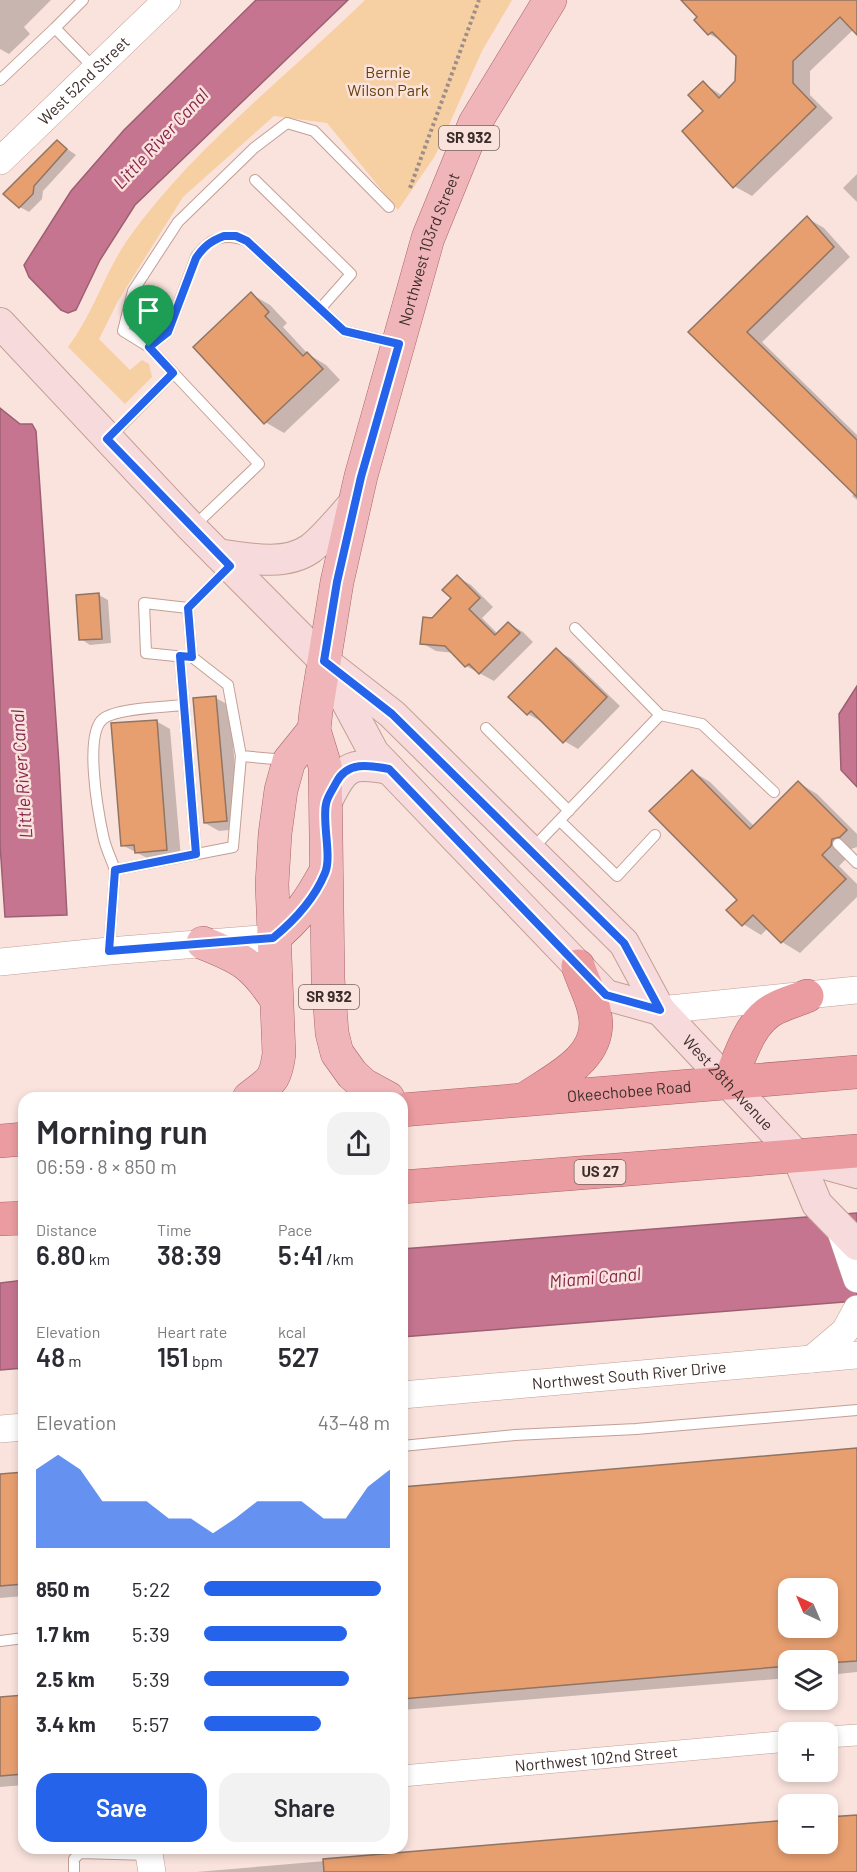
<!DOCTYPE html>
<meta charset="utf-8">
<style>
:root{--surface:#fff;--page:#f2f2f3;--text:#2b2b33;--muted:#7c7c81;--accent:#2563eb}
body{margin:0;font-family:Barlow,sans-serif;background:var(--page);color:var(--text);height:100vh;display:flex;flex-direction:column;font-size:22px;white-space:nowrap}
*{box-sizing:border-box;margin:0}
p{font-size:20px;color:var(--muted)}
.icon{flex:none;width:33px;height:33px;fill:none;stroke:currentColor;stroke-width:2;stroke-linecap:round;stroke-linejoin:round}
.map{position:relative;flex:1;overflow:hidden}
.details{position:absolute;left:18px;top:1092px;width:390px;height:762px;display:flex;flex-direction:column;background:var(--surface);border-radius:18px;box-shadow:0 3px 9px #0003}
.details>*{flex:none}
.needle{width:39px;rotate:316deg}
.fabs{position:absolute;left:778px;top:1578px;display:grid;gap:12px}
.fabs a{display:grid;place-items:center;width:60px;height:60px;border-radius:12px;background:var(--surface);box-shadow:0 3px 9px #0003;font-size:30px}
.pin{position:absolute;display:grid;place-items:center;width:51px;height:51px;color:#fff;margin:-62px -26px;border-radius:50% 50% 50% 0;rotate:-45deg;box-shadow:0 0 6px #0007}
.pin .icon{rotate:45deg}
.round{display:grid;place-items:center;flex:none;width:63px;height:63px;border-radius:18px;background:var(--page)}
.head{display:flex;align-items:center;justify-content:space-between;height:102px;padding:0 18px}
h1{font-size:33px;font-weight:600;line-height:45px}
.stats{display:grid;grid-template-columns:repeat(3,1fr);gap:9px;height:102px;padding:6px 18px}
.stats div{display:grid;align-content:center}
.stats b{font-size:26px;font-weight:600}
.stats small{font-size:16px;font-weight:400}
.stats p{font-size:16px}
.chart{height:168px;padding:12px 18px}
.chart p{display:flex;justify-content:space-between}
.chart svg{width:100%;height:108px;margin-top:6px;fill:var(--accent);opacity:.7}
.cta{display:flex;gap:12px;margin-top:auto;padding:12px 18px}
.cta a{flex:1;height:69px;border-radius:18px;background:var(--accent);color:#fff;font-size:24px;font-weight:600;line-height:69px;text-align:center}
.cta a+a{background:var(--page);color:var(--text)}
ul{padding:0 18px;list-style:none;font-size:20px}
li{display:grid;grid-template-columns:96px 72px 1fr;align-items:center;height:45px}
li i{height:15px;border-radius:8px;background:var(--accent)}
.map>svg:first-child{display:block}
</style>
<div class="map">
<svg width="857" height="1872" viewBox="0 0 857 1872">
<rect width="100%" height="100%" fill="#fae3dd"/>
<path fill="#f6d0a3" d="M365,0h147l-30,51 -47,105 -37,54 -71,-87 -53,-7 -91,81 -65,104 -19,38 31,31 12,-10 7,4 3,13 -27,27 -57,-57c25,-33 37,-75 60,-108 63,-89 159,-163 237,-239z"/>
<path fill="#c57590" stroke="#9c6072" stroke-width="1.5" d="M256,0h92l-213,205 -35,55 -24,50 -8,3 -7,-3 -32,-33 -5,-12 47,-74 53,-61z
M0,408l20,16h12l4,7 23,333 8,151 -62,2 -5,-72z
M857,686v101l-16,-17 -2,-56z
M857,1213v88l-455,36v-88z
M24,1280v88l-24,2v-87z"/>
<path fill="#0003" fill-rule="evenodd" d="M0,0h51l-27,27 6,7 -21,20 -9,-5z
M683,0h174v33l-3,-4 -44,42v24l23,23 -81,78 -18,-10 -31,-103 20,13 14,-14v-26l-13,-14 -15,-8 -10,-17z
M57,142l19,13 -33,36 -1,8 -13,13 -9,-5z
M857,174v28l-14,-14z
M807,218l17,10 26,29 -88,85 95,93v65l-5,-4 3,-3 -164,-161z
M251,294l19,11 17,18 -4,4 25,27 18,11 14,15 -56,53 -19,-11z
M457,577l14,8 22,22 -11,11 16,16 11,-10 14,8 10,10 -39,39 -28,-15 -12,-13 -18,-2 -14,-8 10,-24 21,-21z
M99,595l9,5 3,43 -21,2 -9,-6z
M556,650l14,8 50,48 -42,43 -14,-8 -21,-20 -1,1 -14,-8z
M216,698l14,8 10,123 -21,2 -14,-8z
M156,721l14,8 11,129 -30,2 -29,-15z
M692,771l18,11 45,45 44,-44 18,11 40,40v13l-6,2 -2,7 -10,10 18,18v13l-57,56 -18,-11 -14,-14 -7,7 -18,-11 -4,-24z
M857,1450v222l-29,3v-15h-39v18l-387,32v-221zM789,1588h39v40h-39z
M24,1474v122l-24,2v-122z
M24,1697v88l-24,2v-89z
M857,1816v56h-661l593,-50v22h39v-25z"/>
<path fill="#e79f70" stroke="#917462" stroke-width="1.5" fill-rule="evenodd" d="M681,0h176v35l-17,-18 -47,44v22l23,24 -83,81 -51,-57 21,-20 -15,-16 15,-14 16,17 16,-17 1,-25 -24,-24 -4,3 -14,-15 3,-3z
M57,140l10,9 -33,37 -1,8 -14,14 -16,-14z
M807,216l27,31 -87,85 110,108v57l-169,-165z
M251,292l18,20 -4,4 38,40 4,-4 16,17 -59,55 -71,-77z
M457,575l23,23 -11,11 26,26 13,-13 12,11 -41,41 -10,-10 -4,3 -20,-21 -25,-2 3,-27 9,1 19,-20 -9,-8z
M99,593l3,46 -23,1 -3,-45z
M556,648l51,49 -44,46 -32,-32 -4,4 -19,-18z
M216,696l11,125 -23,2 -11,-125z
M157,720l10,130 -32,3 -1,-8 -13,1 -10,-123z
M692,770l58,59 48,-48 49,49 -7,7 -8,2 -1,7 -9,9 24,24 -65,64 -28,-28 -11,11 -16,-16 11,-10 -88,-89z
M857,1448v213l-29,2v-3h-39v6l-387,33v-212zM789,1588h39v40h-39z
M24,1472v112l-24,2v-112z
M24,1695v79l-24,2v-79z
M857,1815v57h-533l-1,-13 466,-39v24h39v-27z"/>
<g fill="none" stroke-linecap="round" stroke-linejoin="round">
<g stroke="#c39f95" stroke-width="12">
<path id="service" d="M83,0l-28,28 40,41
M0,80l55,-52
M255,180l96,94 -31,35
M389,207l-75,-76 -27,-8 -33,25 -76,74 -45,69 -10,40 26,16 19,-15 28,-75c13,-19 29,-25 51,-16l97,90 51,12
M149,347l110,117 -66,63
M110,437l63,-64
M229,567l-41,41 4,49 36,28 13,71
M180,656l16,198
M185,657l-39,-4 -2,-50 44,5
M660,715l42,9 72,68
M486,728l83,83
M560,821l57,55 38,-41
M838,844l19,19
M533,848l127,-133 -85,-87
M115,870c-4,-12 -10,-23 -12,-35 -5,-23 -19,-101 0,-116 13,-11 63,-12 81,-14
M109,951l6,-81 118,-23 8,-91 45,4
M402,1446l113,-11 121,-6 221,-19
M0,1641l24,-3
M74,1872v-13l6,-6 68,2"/>
</g>
<g stroke="#c39f95" stroke-width="22">
<g id="minor">
<path d="M828,1737l29,-2"/>
<path id="s1" d="M402,1776l387,-35"/>
</g>
</g>
<g stroke="#c39f95" stroke-width="28">
<g id="tertiary">
<path id="s2" d="M0,161l167,-161"/>
<path d="M0,962l109,-11 164,-13"/>
<path d="M660,1010l197,-20"/>
<path d="M840,1229l17,50"/>
<path d="M812,1359l33,-28 12,-22"/>
<path id="s3" d="M402,1395l455,-40"/>
<path d="M0,1429l24,-2"/>
<path d="M148,1848l4,24"/>
</g>
</g>
<g stroke="#c39f95" stroke-width="32">
<g id="secondary">
<path id="s4" d="M0,323l192,205 132,133 68,53 232,229 36,67 137,146 20,48 40,41"/>
<path d="M218,554c29,4 66,13 92,-5 14,-10 33,-34 46,-48"/>
<path d="M330,671l44,82 232,242 54,15"/>
<path d="M326,803c18,-35 21,-42 63,-34"/>
<path d="M803,1158l54,15"/>
</g>
</g>
<g stroke="#aa6567" stroke-width="34">
<g id="primary">
<path d="M273,938c27,-22 37,-38 53,-67"/>
<path d="M203,943c38,15 50,21 73,56"/>
<path d="M249,1098c21,-17 26,-15 30,-44l-7,-170 3,-50 6,-44 8,-29 25,-31"/>
<path id="s5" d="M388,1098l-24,-13 -12,-11 -15,-21 -5,-20 -4,-54 -3,-213 -11,-36 2,-19 21,-129 24,-106 67,-238 47,-115 75,-123"/>
</g>
</g>
<g stroke="#aa6567" stroke-width="34">
<g id="trunk">
<path d="M729,1083c11,-26 20,-62 47,-75 10,-5 21,-8 31,-12"/>
<path d="M525,1099c29,-20 78,-41 70,-84 -2,-16 -12,-33 -17,-49"/>
<path id="s6" d="M402,1110l455,-38"/>
<path d="M0,1141l24,-2"/>
<path d="M402,1187l455,-36"/>
<path d="M0,1219l24,-1"/>
</g>
</g>
<path stroke="#a08d88" stroke-width="4" stroke-dasharray="3 3" stroke-linecap="butt" d="M410,188l69,-188"/>
<use href="#service" stroke="#fff" stroke-width="10"/>
<use href="#minor" stroke="#fff" stroke-width="21"/>
<use href="#tertiary" stroke="#fff" stroke-width="27"/>
<use href="#secondary" stroke="#f7dadb" stroke-width="30"/>
<use href="#primary" stroke="#efb5b8" stroke-width="33"/>
<use href="#trunk" stroke="#ea9ca0" stroke-width="33"/>
</g>
<g fill="none" stroke-linecap="round" stroke-linejoin="round">
<g stroke="#fff" stroke-width="12">
<path id="route" d="M224,236h12l11,5 97,90 55,13 -38,133 -24,105 -13,79 68,53 232,229 36,67 -54,-15 -217,-226c-20,-4 -42,-8 -53,14 -3,6 -9,14 -10,21 -4,18 6,53 -1,69 -11,27 -30,47 -52,65l-164,13 6,-81 81,-16 -16,-198 12,1 -4,-49 42,-42 -123,-127 66,-66 -24,-26 19,-15 28,-74c8,-12 15,-17 28,-22z"/>
</g>
<use href="#route" stroke="#2563eb" stroke-width="8"/>
</g>
<g text-anchor="middle" stroke-width="5" stroke-linejoin="round" paint-order="stroke">
<g fill="#fae3dd" stroke="#766460" stroke-width="1.5">
<rect x="439" y="126" width="60" height="24" rx="4.5"/>
<rect x="299" y="985" width="60" height="24" rx="4.5"/>
<rect x="574.5" y="1160" width="51" height="24" rx="4.5"/>
</g>
<g font-size="15" font-weight="bold" fill="#3d2e2b">
<text x="469" y="143">SR 932</text>
<text x="329" y="1002">SR 932</text>
<text x="600" y="1177">US 27</text>
</g>
<g font-size="16" fill="#644009" stroke="#fae3dd">
<text x="388" y="78">Bernie<tspan x="388" dy="18">Wilson Park</tspan></text>
</g>
<g font-size="16" fill="#3d2e2b" stroke="#fae3dd">
<text dy="6" stroke="none"><textPath href="#s2" startOffset="116">West 52nd Street</textPath></text>
<text dy="6" stroke="none"><textPath href="#s5" startOffset="890">Northwest 103rd Street</textPath></text>
<text dy="6" stroke="none"><textPath href="#s4" startOffset="1056">West 28th Avenue</textPath></text>
<text dy="6" stroke="none"><textPath href="#s6" startOffset="228">Okeechobee Road</textPath></text>
<text dy="6" stroke="none"><textPath href="#s3" startOffset="228">Northwest South River Drive</textPath></text>
<text dy="6" stroke="none"><textPath href="#s1" startOffset="195">Northwest 102nd Street</textPath></text>
</g>
<g font-size="18" font-style="italic" fill="#85244d" stroke="#fae3dd">
<text transform="translate(161 139) rotate(-47)" y="6">Little River Canal</text>
<text transform="translate(22 774) rotate(-94)" y="6">Little River Canal</text>
<text transform="translate(595 1278) rotate(-5)" y="6">Miami Canal</text>
</g>
</g>
</svg>
<div class="fabs">
<a><svg class="needle" viewBox="-14 -14 28 28"><path d="M0-13l5 13h-10z" fill="#e53935"/><path d="M0 13l5-13h-10z" fill="#7c7c81"/></svg></a>
<a><svg class="icon" aria-label="layers" viewBox="0 0 24 24"><path d="M12 4l9 5-9 5-9-5zM3 14l9 5 9-5"/></svg></a>
<a>+</a>
<a>−</a>
</div>
<div class="pin" style="left:149px;top:347px;background:#1e9e55"><svg class="icon" aria-label="arrive" viewBox="0 0 24 24"><path d="M6 21V4h12l-3 4 3 4H6"/></svg></div>
<section class="details">
<div class="head"><div><h1>Morning run</h1><p>06:59 · 8 × 850 m</p></div><a class="round"><svg class="icon" aria-label="share" viewBox="0 0 24 24"><path d="M12 15V3M7 8l5-5 5 5M5 13v7h14v-7"/></svg></a></div>
<div class="stats">
<div><p>Distance</p><b>6.80<small> km</small></b></div>
<div><p>Time</p><b>38:39</b></div>
<div><p>Pace</p><b>5:41<small> /km</small></b></div>
</div>
<div class="stats">
<div><p>Elevation</p><b>48<small> m</small></b></div>
<div><p>Heart rate</p><b>151<small> bpm</small></b></div>
<div><p>kcal</p><b>527</b></div>
</div>
<div class="chart"><p><span>Elevation</span>43–48 m</p>
<svg viewBox="0 0 160 44" preserveAspectRatio="none"><path d="M0 44V12L10 6L20 12L30 25L40 25L50 25L60 32L70 32L80 38L90 32L100 25L110 25L120 25L130 32L140 32L150 19L160 12V44z"/></svg>
</div>
<ul>
<li><b>850 m</b>5:22<i style="width:95%"></i></li>
<li><b>1.7 km</b>5:39<i style="width:77%"></i></li>
<li><b>2.5 km</b>5:39<i style="width:78%"></i></li>
<li><b>3.4 km</b>5:57<i style="width:63%"></i></li>
</ul>
<div class="cta"><a>Save</a><a>Share</a></div>
</section>
</div>
